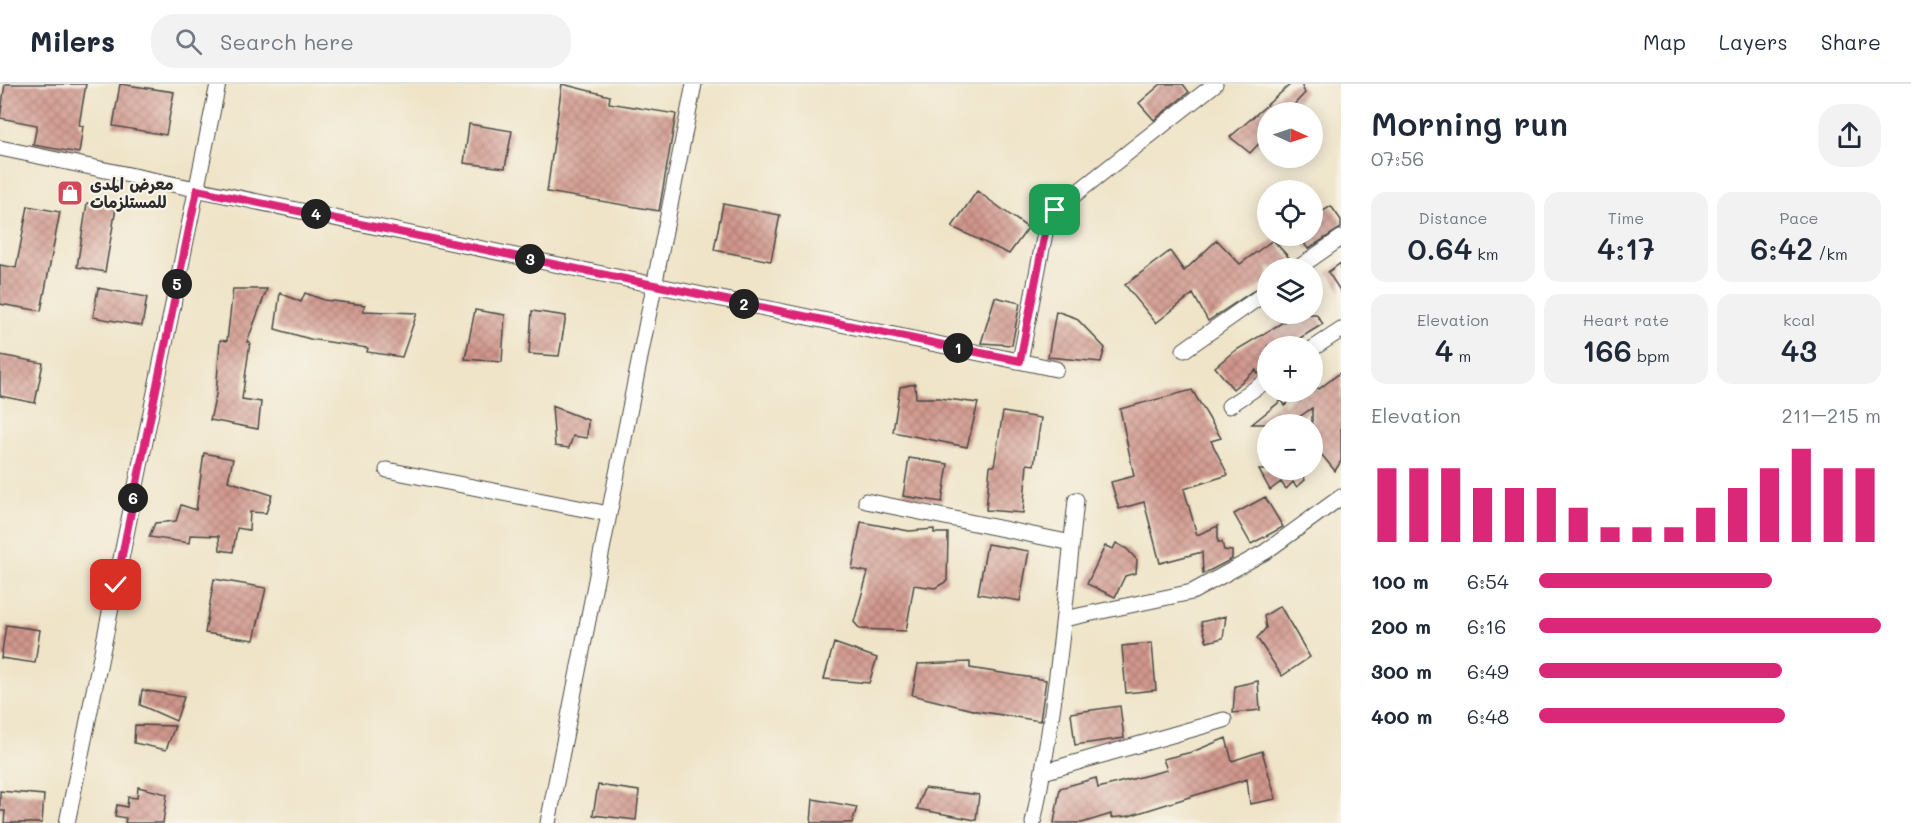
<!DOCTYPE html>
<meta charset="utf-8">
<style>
:root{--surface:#fff;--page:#f2f2f3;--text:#1f2937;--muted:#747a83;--line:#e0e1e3;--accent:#db2777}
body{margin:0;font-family:Mali,"Playpen Sans Arabic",sans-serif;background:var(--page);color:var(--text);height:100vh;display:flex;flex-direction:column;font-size:22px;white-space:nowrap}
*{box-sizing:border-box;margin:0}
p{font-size:20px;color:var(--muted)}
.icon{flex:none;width:33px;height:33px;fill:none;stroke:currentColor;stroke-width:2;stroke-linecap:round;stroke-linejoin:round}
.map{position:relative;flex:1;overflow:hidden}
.panel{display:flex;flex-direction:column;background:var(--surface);width:570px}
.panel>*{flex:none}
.needle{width:39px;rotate:93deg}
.buttons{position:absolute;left:1257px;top:18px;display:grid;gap:12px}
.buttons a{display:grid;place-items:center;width:66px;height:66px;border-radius:50%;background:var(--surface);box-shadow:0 3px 15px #0003;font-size:30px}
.pin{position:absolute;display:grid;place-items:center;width:51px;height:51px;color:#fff;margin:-26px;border-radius:12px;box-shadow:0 3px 9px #0006}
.km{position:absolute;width:30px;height:30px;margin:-15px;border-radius:50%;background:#222;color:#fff;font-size:16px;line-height:30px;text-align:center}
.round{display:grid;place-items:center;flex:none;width:63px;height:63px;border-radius:24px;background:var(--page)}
.headline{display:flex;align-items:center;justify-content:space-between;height:102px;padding:0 30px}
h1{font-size:33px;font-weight:600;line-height:45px}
.stats{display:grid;grid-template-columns:repeat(3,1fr);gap:9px;height:102px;padding:6px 30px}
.stats div{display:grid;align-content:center;border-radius:15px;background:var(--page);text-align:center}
.stats b{font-size:30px;font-weight:600}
.stats small{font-size:16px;font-weight:400}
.stats p{font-size:16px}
.chart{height:168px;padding:12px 30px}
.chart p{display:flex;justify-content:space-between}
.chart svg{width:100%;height:108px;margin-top:6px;stroke:var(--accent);stroke-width:6}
ul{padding:0 30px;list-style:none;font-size:20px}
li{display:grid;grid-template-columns:96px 72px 1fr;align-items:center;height:45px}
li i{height:15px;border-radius:8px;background:var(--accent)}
header{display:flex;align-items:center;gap:36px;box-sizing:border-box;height:84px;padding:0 30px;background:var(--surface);border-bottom:2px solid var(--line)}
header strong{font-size:28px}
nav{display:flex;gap:33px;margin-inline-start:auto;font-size:21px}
.search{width:420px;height:54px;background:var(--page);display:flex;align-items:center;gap:15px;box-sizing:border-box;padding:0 21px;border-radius:24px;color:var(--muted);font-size:22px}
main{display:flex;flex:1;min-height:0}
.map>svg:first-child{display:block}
</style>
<header>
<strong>Milers</strong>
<div class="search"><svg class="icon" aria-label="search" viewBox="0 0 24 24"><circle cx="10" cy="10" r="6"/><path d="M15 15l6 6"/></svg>Search here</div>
<nav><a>Map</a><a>Layers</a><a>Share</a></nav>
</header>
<main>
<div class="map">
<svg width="1341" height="739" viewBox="0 0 1341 739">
<defs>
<pattern id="building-cross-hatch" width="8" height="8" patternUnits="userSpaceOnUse" patternTransform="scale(1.5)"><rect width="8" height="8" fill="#d1978d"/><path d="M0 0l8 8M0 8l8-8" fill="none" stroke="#aa7b73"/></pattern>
</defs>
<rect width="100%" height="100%" fill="#f7f3e8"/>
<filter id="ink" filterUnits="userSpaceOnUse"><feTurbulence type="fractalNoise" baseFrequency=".0167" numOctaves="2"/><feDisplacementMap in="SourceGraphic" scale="12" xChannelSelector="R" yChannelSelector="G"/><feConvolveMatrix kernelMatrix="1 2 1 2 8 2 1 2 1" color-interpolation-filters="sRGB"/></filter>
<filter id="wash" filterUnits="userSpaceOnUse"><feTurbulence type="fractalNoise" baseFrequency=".008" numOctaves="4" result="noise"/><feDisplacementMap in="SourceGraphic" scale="24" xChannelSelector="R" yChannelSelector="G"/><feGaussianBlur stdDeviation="1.35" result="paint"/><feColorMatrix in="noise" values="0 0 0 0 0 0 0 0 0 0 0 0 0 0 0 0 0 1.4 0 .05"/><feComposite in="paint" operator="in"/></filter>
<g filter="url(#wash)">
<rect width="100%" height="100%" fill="#efe4c8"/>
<g id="blocks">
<path fill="url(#building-cross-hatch)" d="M5,0h81l-7,41 4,1 -4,27 -46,-8 4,-20 -37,-7z
M120,0l54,8 -8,43 -53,-9z
M562,0l48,12 -1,7 67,11 -17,97 -112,-19z
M1161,0h22l6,8 -35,28 -15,-17z
M1291,0h10l4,9 -18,19h-19v22l-18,19 -20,-16z
M469,40l43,7 -7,37 -41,-5z
M977,107l51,37 -19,26 -57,-27z
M87,119l29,5 -11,64 -28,-5z
M723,120l57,11 -9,46 -57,-11z
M28,122l32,6 -19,99 -41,-7v-39l16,3z
M1331,122l10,14v8l-33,21 -9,-13h13v-18z
M1217,156l23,24 33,-24 19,21 -9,7h-15v13l-60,40 -15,-27 -37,29 -31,-38 45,-34 14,20z
M1341,179v29l-13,-20z
M98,204l49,9 -5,29 -49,-9z
M233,205h34l-20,53h3l-8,57 19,3 -3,27 -48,-9 6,-25 4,-55 7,1z
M280,209l21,9 4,-9 19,7 41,5 -2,6 54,2 -15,44 -35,-5 1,-4 -58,-9 -35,-10z
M995,213l25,6 -8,42 -31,-2z
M475,226l30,5 -3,47 -37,-3z
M532,227l34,5 -7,40 -30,-2z
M1056,227l20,7 29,30 -4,14 -53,-5z
M1287,230h29l7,10 -36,22h-19v21l-10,7 -2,-4 -23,19 -18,-22 18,-15 57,-34z
M0,271l43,8 -8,40 -35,-7z
M1341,288v89l-6,10 -23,-28v-35l-23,16h-37l30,-24 3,6 10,-14h17v-8l7,5z
M915,300l1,14h23l39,5 -11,44 -74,-15 7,-45z
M1192,306l29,48 -10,3 17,34 -44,14 13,46 21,-9v16h4l2,8 8,1v8l-29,15 -1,-22 -42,11 -16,-61 -25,7 -8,-27 23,-6 -14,-67z
M552,322l36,14 -1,18 -14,-2 -4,12 -14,-2z
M1003,328l38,6 -7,47 -7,-1 -4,49 -37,-3 4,-44h4z
M204,369l29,6 -5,22 44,14 -6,18 -16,-1 -1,18 -12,-2 -4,24 -13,-2 -1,-14 -29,-1 -1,8 -40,-6 6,-14 21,-2 5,-16 15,5z
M909,374l39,6 -6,38 -39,-6z
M1259,386h45l-3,3 4,7 -8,7 -4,-5 -7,7 -5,-7 -11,8z
M1265,413l18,30 -32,17 -17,-30z
M861,438l48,9 25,-2v4h14l-1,48 -12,7 -21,-3 -8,46 -46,-2 -6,-7 14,-50 -16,-3z
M1116,459l11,6 10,11 -1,13 -11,3 -10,21 -28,-13 18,-38 8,3z
M987,460l42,7 -9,50 -42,-7z
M214,495l52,9 -12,52 -49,-7z
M1280,522l30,51 -28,19 -25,-38 9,-10 -2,-12z
M1226,532l-3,22 -16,4 -6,-20z
M6,541l34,5 -5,33 -34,-5z
M834,559l43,15 -8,25 -45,-4z
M1152,559l4,47 -30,3 -4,-47z
M970,578v6l76,12 -6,41 -63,-10 -65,-16 6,-31z
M1258,597l2,29 -27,3 2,-27z
M142,606l42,7 -8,24 -36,-16z
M1120,622l4,32 -49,7 -4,-32z
M135,641l40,1 -9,24 -32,-7z
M1226,654l6,23 30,-10 14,48 -26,5 -3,-25 -118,37 -18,2v-4l-29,9h-28l6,-35 36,-10 2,10 69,-18 -4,-11 29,-7z
M598,701l41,6 -3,29 -43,-5z
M138,703l29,7 -4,29h-38l1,-5 -11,-2 2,-11 10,2 1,-10 9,1z
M924,704l55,7 -3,25 -59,-11z
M0,707l44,4 -2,28h-38l1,-12h-5z
M813,715l44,8 -5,16h-41z"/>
</g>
</g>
<g filter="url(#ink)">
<use href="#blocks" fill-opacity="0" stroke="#484743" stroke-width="1.5"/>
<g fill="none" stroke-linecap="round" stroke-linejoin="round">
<g stroke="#484743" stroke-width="17">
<path id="minor" d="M0,64l1056,221
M1298,184l43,-30
M1312,265l29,-19
M1184,266l84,-59
M1020,277l25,-128 10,-23 160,-126
M1229,322l39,-26
M387,386l222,44
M866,417l206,42
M1064,535l128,-27 73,-40 76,-55
M1043,688l181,-52
M67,739l151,-739
M548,739l146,-739
M1033,739c22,-107 32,-215 43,-323"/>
</g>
<use href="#minor" stroke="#fff" stroke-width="15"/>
</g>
</g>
<g fill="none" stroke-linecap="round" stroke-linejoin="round" filter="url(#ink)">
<g stroke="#fff" stroke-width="12">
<path id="route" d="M116,501l81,-395 823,171 25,-128 10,-23"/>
</g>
<use href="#route" stroke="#db2777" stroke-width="8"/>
</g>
<defs>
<g id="shop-square" transform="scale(1.35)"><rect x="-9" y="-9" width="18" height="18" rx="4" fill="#d1495b" stroke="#f7f3e8"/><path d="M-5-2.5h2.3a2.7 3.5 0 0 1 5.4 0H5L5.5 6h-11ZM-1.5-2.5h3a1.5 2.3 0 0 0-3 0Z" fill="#fff"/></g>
</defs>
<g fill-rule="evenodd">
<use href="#shop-square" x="70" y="109"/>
</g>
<g text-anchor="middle" stroke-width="4.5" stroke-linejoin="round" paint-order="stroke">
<g font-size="16" font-weight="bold" fill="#2b2b2b" stroke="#f7f3e8" text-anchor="start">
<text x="90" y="106">معرض المدى<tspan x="90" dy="18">للمستلزمات</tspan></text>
</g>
</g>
</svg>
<div class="buttons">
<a><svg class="needle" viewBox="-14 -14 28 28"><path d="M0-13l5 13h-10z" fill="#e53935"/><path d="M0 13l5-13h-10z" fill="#747a83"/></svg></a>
<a><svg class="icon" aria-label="locate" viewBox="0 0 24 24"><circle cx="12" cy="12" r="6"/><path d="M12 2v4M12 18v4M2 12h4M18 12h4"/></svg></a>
<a><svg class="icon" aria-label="layers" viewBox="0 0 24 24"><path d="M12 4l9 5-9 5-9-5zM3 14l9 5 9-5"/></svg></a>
<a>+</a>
<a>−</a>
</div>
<div class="pin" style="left:1055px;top:126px;background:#1e9e55"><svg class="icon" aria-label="arrive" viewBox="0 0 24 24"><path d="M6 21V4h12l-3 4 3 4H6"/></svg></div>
<div class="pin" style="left:116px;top:501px;background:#d93025"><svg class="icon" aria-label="check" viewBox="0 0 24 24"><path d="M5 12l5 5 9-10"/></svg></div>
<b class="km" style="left:958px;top:264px">1</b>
<b class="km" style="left:744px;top:220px">2</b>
<b class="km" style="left:530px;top:175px">3</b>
<b class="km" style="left:316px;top:130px">4</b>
<b class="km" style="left:177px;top:200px">5</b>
<b class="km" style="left:133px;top:414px">6</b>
</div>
<section class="panel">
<div class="headline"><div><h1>Morning run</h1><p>07:56</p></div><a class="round"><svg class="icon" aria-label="share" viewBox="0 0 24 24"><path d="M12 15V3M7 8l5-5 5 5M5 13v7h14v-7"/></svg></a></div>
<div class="stats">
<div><p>Distance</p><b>0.64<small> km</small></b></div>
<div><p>Time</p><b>4:17</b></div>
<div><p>Pace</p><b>6:42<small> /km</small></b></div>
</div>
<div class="stats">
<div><p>Elevation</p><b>4<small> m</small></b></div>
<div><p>Heart rate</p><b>166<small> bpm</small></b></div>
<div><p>kcal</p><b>43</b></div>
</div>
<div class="chart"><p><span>Elevation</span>211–215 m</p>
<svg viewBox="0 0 160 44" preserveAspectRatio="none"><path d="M5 44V14M15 44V14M25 44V14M35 44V22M45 44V22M55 44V22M65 44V30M75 44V38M85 44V38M95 44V38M105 44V30M115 44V22M125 44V14M135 44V6M145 44V14M155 44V14"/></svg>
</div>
<ul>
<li><b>100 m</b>6:54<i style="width:68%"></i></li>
<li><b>200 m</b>6:16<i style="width:100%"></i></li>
<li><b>300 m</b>6:49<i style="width:71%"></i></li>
<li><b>400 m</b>6:48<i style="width:72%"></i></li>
</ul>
</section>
</main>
